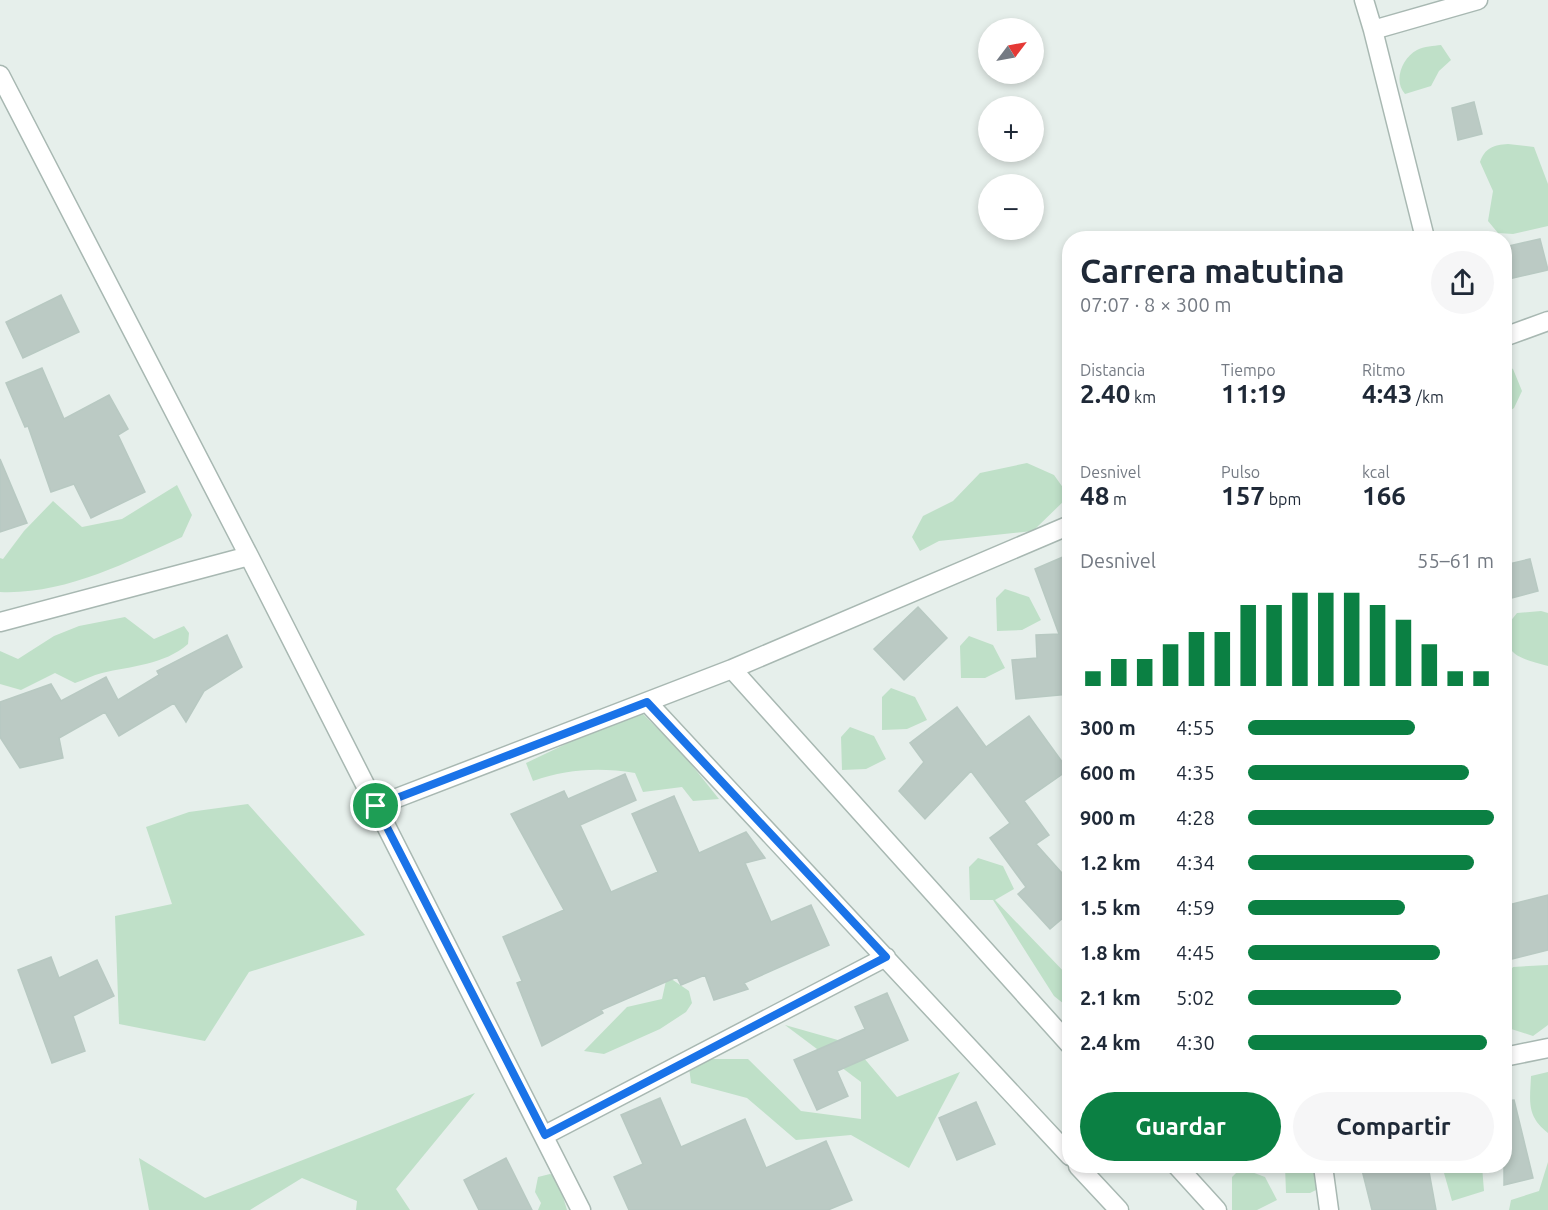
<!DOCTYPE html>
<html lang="es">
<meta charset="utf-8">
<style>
:root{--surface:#fff;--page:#f6f6f7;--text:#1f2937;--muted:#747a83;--accent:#0b8043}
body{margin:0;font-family:Ubuntu,sans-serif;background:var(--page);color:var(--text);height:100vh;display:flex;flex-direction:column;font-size:22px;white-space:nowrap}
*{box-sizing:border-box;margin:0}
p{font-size:20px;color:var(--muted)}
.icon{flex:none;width:33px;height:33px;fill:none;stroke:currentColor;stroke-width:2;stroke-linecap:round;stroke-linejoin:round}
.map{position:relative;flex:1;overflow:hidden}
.panel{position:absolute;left:1062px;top:231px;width:450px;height:942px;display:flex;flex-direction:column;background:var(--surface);border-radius:24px;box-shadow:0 3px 9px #0003}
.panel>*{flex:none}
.needle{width:39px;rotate:58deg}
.tools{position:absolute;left:978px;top:18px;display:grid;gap:12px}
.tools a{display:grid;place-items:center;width:66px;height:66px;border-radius:50%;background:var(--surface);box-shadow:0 3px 9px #0003;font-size:30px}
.pin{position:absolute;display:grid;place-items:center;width:51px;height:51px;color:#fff;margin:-26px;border:3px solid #fff;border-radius:50%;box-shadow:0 2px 6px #0007}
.round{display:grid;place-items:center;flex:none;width:63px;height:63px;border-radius:32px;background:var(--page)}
.head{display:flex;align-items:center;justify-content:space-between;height:102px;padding:0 18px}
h1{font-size:33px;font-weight:600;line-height:45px}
.metrics{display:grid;grid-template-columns:repeat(3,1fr);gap:9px;height:102px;padding:6px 18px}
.metrics div{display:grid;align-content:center}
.metrics b{font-size:26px;font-weight:600}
.metrics small{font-size:16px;font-weight:400}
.metrics p{font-size:16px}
.chart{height:168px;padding:12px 18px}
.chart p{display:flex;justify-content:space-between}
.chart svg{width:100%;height:108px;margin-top:6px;stroke:var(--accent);stroke-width:6}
.cta{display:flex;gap:12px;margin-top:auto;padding:12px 18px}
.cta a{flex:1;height:69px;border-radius:36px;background:var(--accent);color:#fff;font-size:24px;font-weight:600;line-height:69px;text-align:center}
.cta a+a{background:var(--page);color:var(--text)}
ul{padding:0 18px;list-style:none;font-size:20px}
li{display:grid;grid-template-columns:96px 72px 1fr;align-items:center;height:45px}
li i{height:15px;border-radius:8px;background:var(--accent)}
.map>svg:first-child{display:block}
</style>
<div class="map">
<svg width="1548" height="1210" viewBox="0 0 1548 1210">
<rect width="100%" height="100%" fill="#e6efeb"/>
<path fill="#bfe0c8" d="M1441,45l10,15 -12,11 -8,15 -26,8c-12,-13 -3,-36 12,-44 7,-4 17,-4 24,-5z
M1508,144l26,3 14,37v42l-35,8 -15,-1 -10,-12 5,-30 -13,-29c5,-14 13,-17 28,-18z
M1504,365l9,4 9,22 -8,17 -9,6z
M1027,463l27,12 15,21 -36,35 -94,10 -19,10 -8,-14 11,-21 30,-15 27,-28z
M177,485l15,30 -10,22c-56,26 -119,58 -182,55v-34l3,1 21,-28 29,-30 29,26 40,-8z
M1005,589l24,8 12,23 -19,10 -25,1 -1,-33z
M1541,611l7,2v53c-24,-7 -44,-9 -43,-38l12,-15z
M125,617l29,22 30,-13 5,7 -1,11c-24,21 -57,22 -86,29 -9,2 -18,7 -27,10l-20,-10 -34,17 -21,-6v-33l18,8 36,-23 25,-10z
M969,636l24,9 12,23 -20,10h-24l-1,-32z
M891,688l24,9 12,23 -20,9 -25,1v-33z
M635,706l48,48 36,45 -26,2 -11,-14 -39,5 -8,-19c-36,-6 -68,-4 -102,8l-7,-18 65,-31z
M850,727l24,9 12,23 -20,10 -24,1 -1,-33z
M248,804l117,131 -116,37 -44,69 -86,-17 -4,-108 57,-12 -26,-77 43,-15z
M978,858l25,8 11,23 -19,11 74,77v31l-15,-12 -61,-96h-23l-1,-33z
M1548,965v60l-15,11 -28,-9v-50l8,-10z
M667,976l22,15 3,12 -6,9 -26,17 -56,25 -20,-3 43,-44 35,-8z
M785,1025l67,19 45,53 63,-25 -51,96 -58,-33 -55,5 -49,-42 -56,-15 -3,-24h60l53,52 60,8v-37z
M1548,1072v61c-22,-17 -18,-32 -17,-57z
M475,1093l-79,96 14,21h-54l1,-9 -55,-23 -52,32h-101l-10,-52 66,40z
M1548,1162v48h-39l2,-10 28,-9z
M1285,1166h36l9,17 -20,10h-24z
M1442,1166h40l2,25 -32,10z
M1241,1168l24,9 12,23 -20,10h-25v-33z
M550,1174l13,5 -3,8 7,23h-29l3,-7 -6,-11 3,-15z"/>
<path fill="#bbcac4" stroke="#b8c9c2" stroke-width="1.5" d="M1474,102l8,32 -24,6 -6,-32z
M1540,239l8,31 -44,10v-33z
M61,295l18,37 -56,26 -17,-36z
M42,368l22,51 45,-24 19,34 -10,6 27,57 -54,26 -17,-34 -23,8 -23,-66 -3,1 -19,-44z
M0,459l27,64 -27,9z
M1070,554v140l-54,5 -4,-39 25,-2 -1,-23 23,-1 -24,-65z
M1530,559l8,32 -34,9v-35z
M918,607l29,31 -43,42 -30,-31z
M227,635l15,32 -38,24 -18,31 -12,-19 -55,33 -14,-24 -46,26 4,20 -43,10 -20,-31v-35l51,-18 10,17 45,-24 12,23 41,-25 -2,-4z
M957,707l29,40 43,-31 39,54 -44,31 25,34 -13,9 34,38v30l-20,17 -32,-35 8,-7 -36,-49 20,-15 -39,-52 -46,48 -26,-28 25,-29 -14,-19z
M625,774l11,26 -56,25 31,67 47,-20 -26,-58 42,-18 25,57 47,-21 19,26 -20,5 26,59 40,-17 18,40 -85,38 4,6 -34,11 -9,-25 -24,10 -4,-8 -76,33 2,3 -61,33 -25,-63 5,-2 -19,-44 61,-27 -53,-96 53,-23 4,8z
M1548,895v55l-44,11v-55z
M51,957l8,21 38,-18 17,36 -41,20 12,35 -33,12 -34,-93z
M887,993l21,47 -71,31 11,25 -31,14 -23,-50 71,-31 -10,-22z
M660,1098l21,49 64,-28 21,49 60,-27 26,59 -24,10h-199l-15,-33 29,-13 -22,-49z
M1514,1100l19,78 -29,7v-84z
M976,1102l19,42 -38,16 -18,-42z
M506,1158l26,52h-53l-15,-30z
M1361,1166h67l8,44h-64z"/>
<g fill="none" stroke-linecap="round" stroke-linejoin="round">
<g stroke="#a8b8b2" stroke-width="21">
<path id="minor" d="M1364,0l9,30 52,208
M1373,30l105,-30
M0,75l249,481 332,654
M1504,337l44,-16
M0,622l249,-66
M732,669l338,376
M647,702l423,454
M376,806l356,-137 338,-144
M1504,1057l44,-9
M545,1135l341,-178
M1078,1166l41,44
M1177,1166l40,44
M1323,1166l6,44"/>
</g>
<use href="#minor" stroke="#fff" stroke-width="18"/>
</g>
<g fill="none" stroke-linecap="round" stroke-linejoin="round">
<g stroke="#fff" stroke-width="12">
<path id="route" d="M647,702l239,255 -341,178 -169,-329z"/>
</g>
<use href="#route" stroke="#1a73e8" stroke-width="8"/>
</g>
</svg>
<div class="tools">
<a><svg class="needle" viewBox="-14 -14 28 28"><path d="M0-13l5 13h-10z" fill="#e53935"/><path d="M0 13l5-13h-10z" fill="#747a83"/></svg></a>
<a>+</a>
<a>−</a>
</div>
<div class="pin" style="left:376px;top:806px;background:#1e9e55"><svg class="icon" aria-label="arrive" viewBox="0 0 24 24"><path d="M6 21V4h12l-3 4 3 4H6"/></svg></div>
<section class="panel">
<div class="head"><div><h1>Carrera matutina</h1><p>07:07 · 8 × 300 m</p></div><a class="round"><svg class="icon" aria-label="share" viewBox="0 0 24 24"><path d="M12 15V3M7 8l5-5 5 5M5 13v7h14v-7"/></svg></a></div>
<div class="metrics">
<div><p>Distancia</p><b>2.40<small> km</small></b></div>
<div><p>Tiempo</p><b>11:19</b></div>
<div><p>Ritmo</p><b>4:43<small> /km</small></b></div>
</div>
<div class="metrics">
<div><p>Desnivel</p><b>48<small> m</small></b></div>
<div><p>Pulso</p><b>157<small> bpm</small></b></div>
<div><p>kcal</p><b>166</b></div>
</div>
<div class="chart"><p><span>Desnivel</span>55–61 m</p>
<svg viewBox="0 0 160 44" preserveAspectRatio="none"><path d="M5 44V38M15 44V33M25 44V33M35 44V27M45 44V22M55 44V22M65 44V11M75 44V11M85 44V6M95 44V6M105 44V6M115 44V11M125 44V17M135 44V27M145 44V38M155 44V38"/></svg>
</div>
<ul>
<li><b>300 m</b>4:55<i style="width:68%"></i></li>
<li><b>600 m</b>4:35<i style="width:90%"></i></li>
<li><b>900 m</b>4:28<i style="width:100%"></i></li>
<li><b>1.2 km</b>4:34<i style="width:92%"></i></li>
<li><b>1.5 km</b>4:59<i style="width:64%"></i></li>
<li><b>1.8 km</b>4:45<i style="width:78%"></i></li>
<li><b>2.1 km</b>5:02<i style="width:62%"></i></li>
<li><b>2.4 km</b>4:30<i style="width:97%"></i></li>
</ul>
<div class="cta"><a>Guardar</a><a>Compartir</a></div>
</section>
</div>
